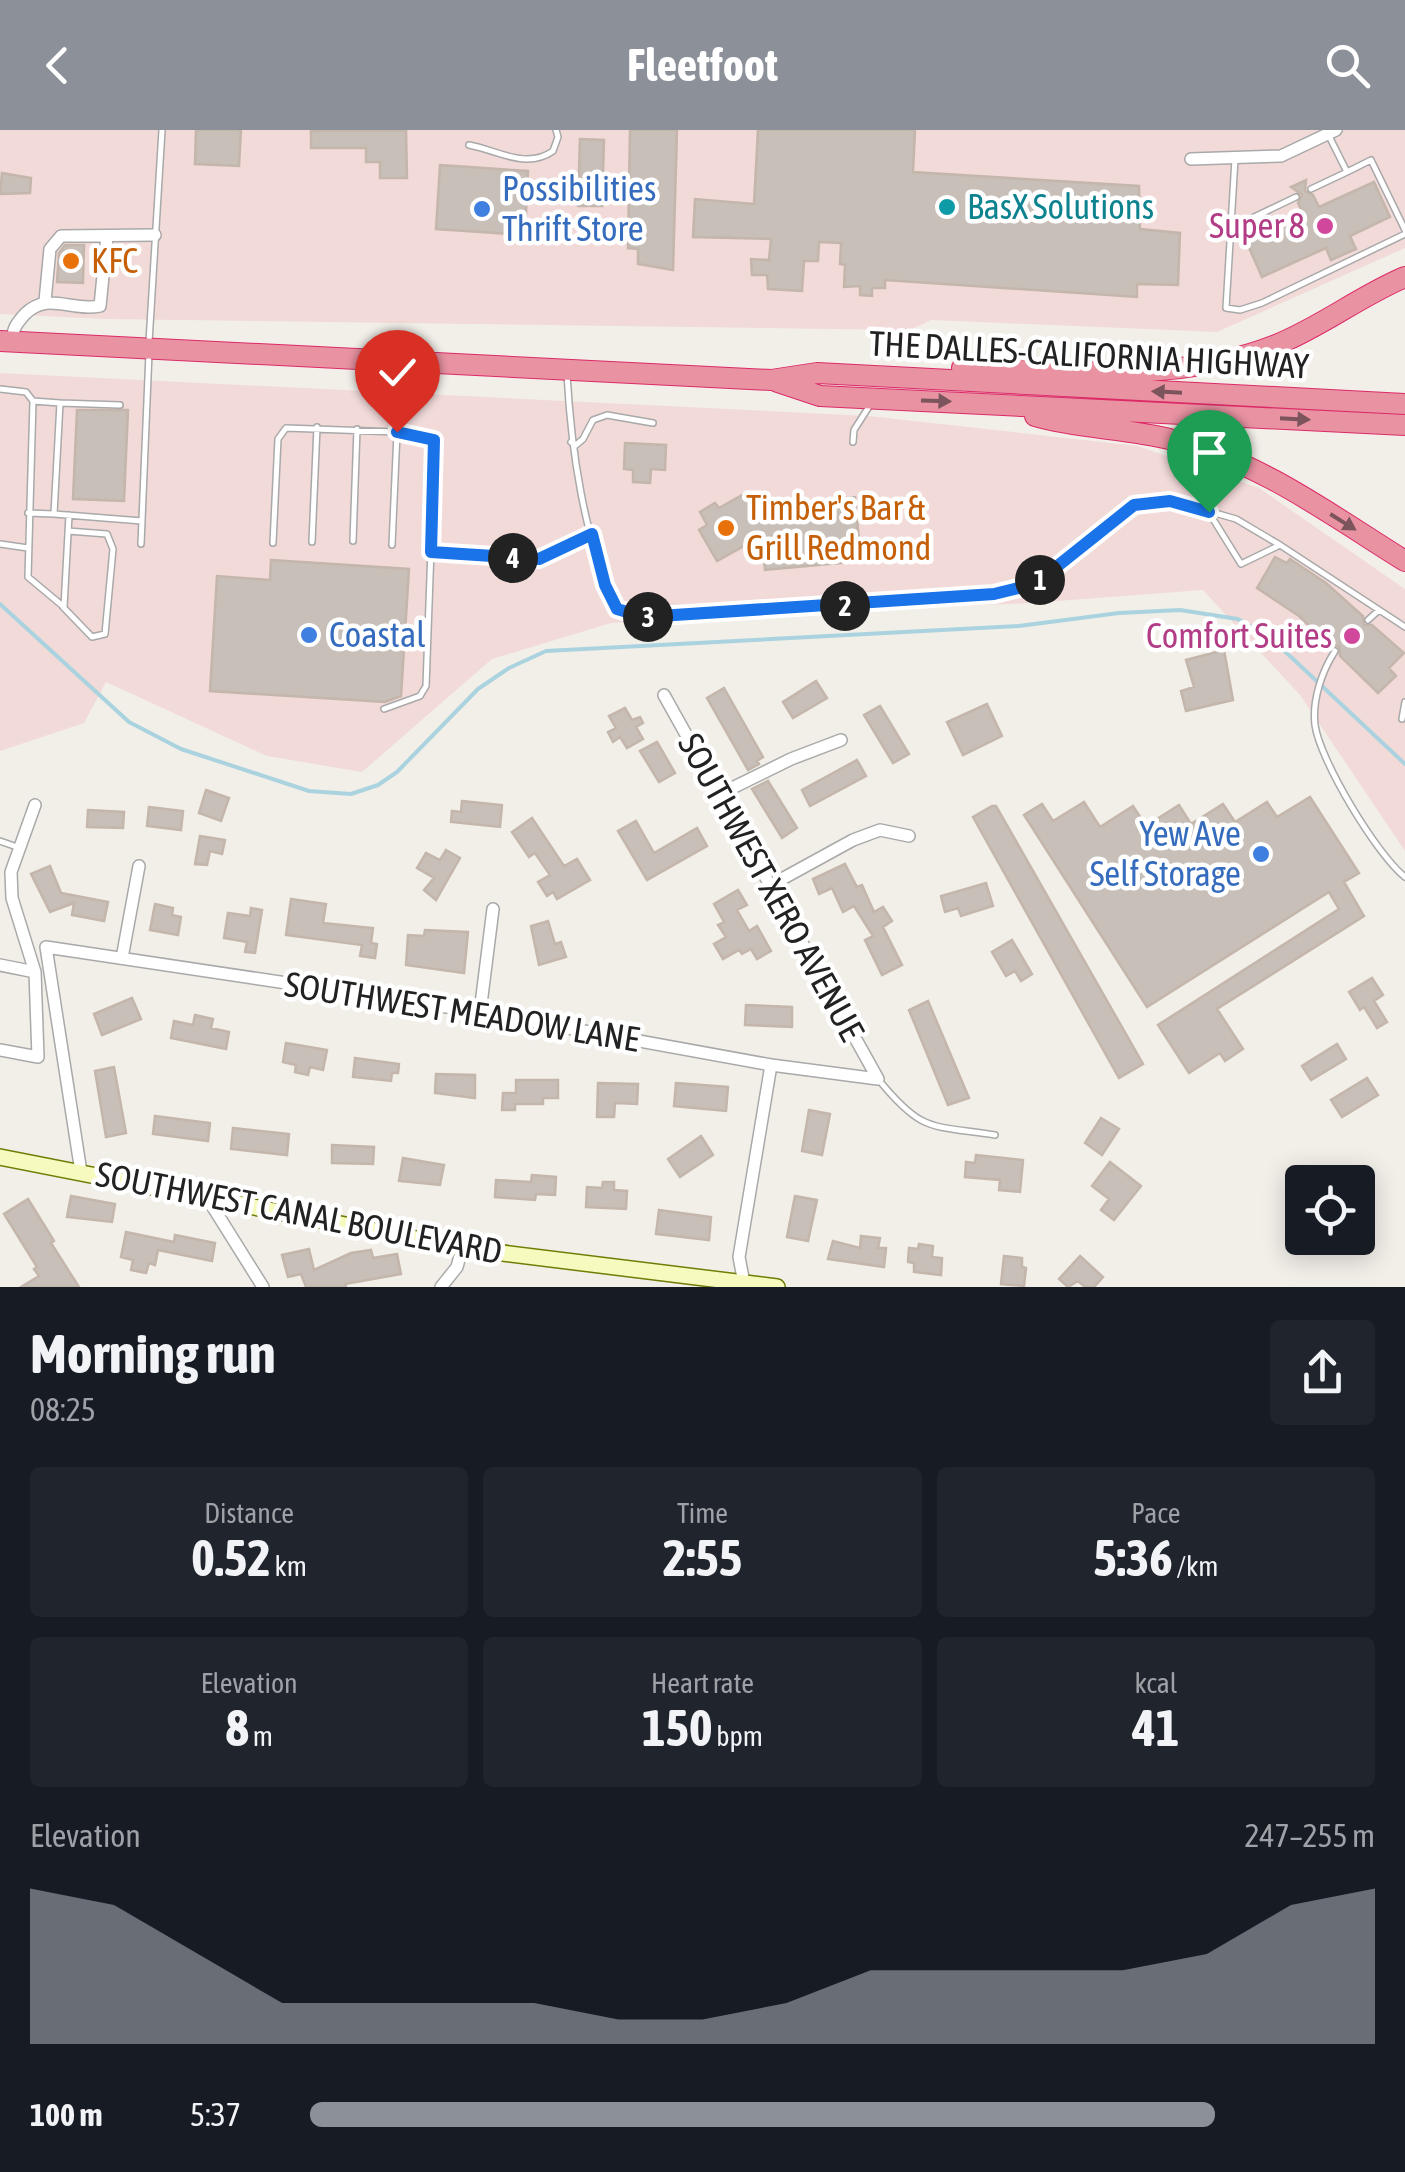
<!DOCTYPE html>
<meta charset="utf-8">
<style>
:root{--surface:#171b24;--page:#20242c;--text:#f1f3f6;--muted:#9ea1a6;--accent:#8c9099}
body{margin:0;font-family:"Asap Condensed",sans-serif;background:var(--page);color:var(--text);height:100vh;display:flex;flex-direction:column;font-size:38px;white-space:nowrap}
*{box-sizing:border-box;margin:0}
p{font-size:32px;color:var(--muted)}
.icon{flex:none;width:55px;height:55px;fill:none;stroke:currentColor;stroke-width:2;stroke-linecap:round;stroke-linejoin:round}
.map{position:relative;height:1157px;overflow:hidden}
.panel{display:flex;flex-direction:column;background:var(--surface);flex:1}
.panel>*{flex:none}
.controls{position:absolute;left:1285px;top:1035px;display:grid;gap:20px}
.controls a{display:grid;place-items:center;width:90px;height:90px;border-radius:10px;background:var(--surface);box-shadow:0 5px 25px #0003;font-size:50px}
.pin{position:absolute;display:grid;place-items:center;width:85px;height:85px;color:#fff;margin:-102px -42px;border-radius:50% 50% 50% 0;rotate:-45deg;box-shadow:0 0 10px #0007}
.pin .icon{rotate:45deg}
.km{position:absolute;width:50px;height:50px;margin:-25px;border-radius:50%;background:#222;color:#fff;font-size:28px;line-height:50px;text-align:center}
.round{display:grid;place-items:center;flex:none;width:105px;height:105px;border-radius:10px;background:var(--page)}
.summary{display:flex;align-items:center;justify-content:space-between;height:170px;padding:0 30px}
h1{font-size:55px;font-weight:700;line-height:75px}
.stats{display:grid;grid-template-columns:repeat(3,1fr);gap:15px;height:170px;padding:10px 30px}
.stats div{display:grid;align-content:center;border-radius:10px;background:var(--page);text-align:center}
.stats b{font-size:50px;font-weight:700}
.stats small{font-size:28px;font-weight:400}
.stats p{font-size:28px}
.chart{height:280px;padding:20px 30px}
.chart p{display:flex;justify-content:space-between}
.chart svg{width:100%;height:180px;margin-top:10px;fill:var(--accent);opacity:.7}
ul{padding:0 30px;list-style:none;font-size:32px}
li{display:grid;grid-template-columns:160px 120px 1fr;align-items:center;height:75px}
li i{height:25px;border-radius:12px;background:var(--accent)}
header{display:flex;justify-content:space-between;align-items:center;height:130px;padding:0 30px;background:var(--accent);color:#fff;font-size:45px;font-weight:700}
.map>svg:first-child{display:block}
</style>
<header><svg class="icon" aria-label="back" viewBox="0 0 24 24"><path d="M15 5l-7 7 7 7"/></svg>Fleetfoot<svg class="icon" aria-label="search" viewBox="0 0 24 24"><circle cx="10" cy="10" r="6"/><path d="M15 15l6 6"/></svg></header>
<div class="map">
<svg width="1405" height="1157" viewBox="0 0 1405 1157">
<rect width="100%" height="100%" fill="#f2efe9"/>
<path fill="#f2dad9" d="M0,0h1405v118l-188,84 -286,-12 -21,10 -805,-11 -105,-5z
M0,243l869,43 269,30 121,42 146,101v262l-105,-156 -97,-105 -172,13 -420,20 -119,36 -130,113 -95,-16 -161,-74 -22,41 -84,28z"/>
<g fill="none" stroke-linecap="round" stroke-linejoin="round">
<path stroke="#aad3df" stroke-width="4" d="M0,474l129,118 52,27 128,42 42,3 27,-9 19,-13 81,-83 31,-21 37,-17 473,-25 100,-13 61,-3 58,9 37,23 130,122"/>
</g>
<path fill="#c7bfb8" stroke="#c4b6ab" stroke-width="2.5" d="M196,0h45l-2,36 -44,-2z
M406,0l1,48h-27v-16h-14v-14h-55v-17z
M630,0h47l-4,140 -35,-6v-15l-10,-1z
M758,0h157l-2,42 226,14 1,43 40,4 -2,52 -41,-1v13l-252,-17v8h-13v8l-12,-1v-9l-16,1 1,-22 -5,-1 1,-21 -22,-1 -1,19h-14l-2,30 -34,-2 -1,-14h-15l-1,-16 18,1 2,-21 -78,-2 2,-38 59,5z
M580,9l24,1 -2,66h-24z
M440,35l88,6 -3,64 -89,-6z
M2,43l29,5 -1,15 -30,1z
M1306,50l-1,11 8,4 6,12 55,-25 16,35 -40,19 6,13 -25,11 -5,-12 -64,29 -16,-36 58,-26 -6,-12 4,-8 -11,-8z
M65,115h19l-1,38 -26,-1 2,-29z
M77,280h51l-4,91 -51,-2z
M625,313l41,2 -1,25 -14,-1 -1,14 -17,-1v-12l-9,-1z
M744,364l7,12 104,-9 6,64 -96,9 -3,-34 -45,25 -18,-31 8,-5 -7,-13 15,-9 4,5z
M1275,427l12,6 3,-4 36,24 37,33 1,9h8l32,28 -15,15 7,8 -18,17 -38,-37 -1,-10 -8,1 -32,-31 -42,-28z
M271,430l138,9 -8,127 -16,6 -175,-11 7,-115 53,4z
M1224,520l9,50 -47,11 -5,-20 13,-4 -8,-27z
M816,551l11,17 -34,20 -10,-16z
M724,558l39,69 -6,4 2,3 -11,6 -41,-72z
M987,574l15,32 -39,19 -16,-33z
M880,576l29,48 -16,9 -29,-48z
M625,578l7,12 8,-3 3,6 -7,4 7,12 -16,9 -7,-11 -7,5 -5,-10 8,-4 -7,-12z
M657,612l18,31 -16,9 -19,-31z
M857,630l9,16 -56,30 -8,-16z
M768,651l29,47 -15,10 -30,-49z
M206,660l23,8 -8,23 -22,-8z
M1310,667l49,76 -15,9 20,34 -147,93 26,40 -18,12 -5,-8 -31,20 -31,-48 181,-116 -10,-17 -182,115 -123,-192 18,-11 11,17 31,-19 16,25 33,-21 13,20 33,-21 12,19 32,-20 12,18 32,-20 10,15z
M462,671l40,4 -2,22 -49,-5 1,-11 9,1z
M992,676h4l147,258 -24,14 -146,-261z
M149,677l34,4 -2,19 -34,-4z
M88,680l36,2 -1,16 -36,-1z
M532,688l32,48 13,-7 13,21 -33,19 -4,-7 -6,4 -9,-14 12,-7 -15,-22 -6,4 -17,-25z
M636,691l18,32 43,-25 10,18 -60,34 -29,-49z
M200,706l25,4 -3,14 -12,-3 -3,14 -12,-1z
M446,720l14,8 -24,42 -12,-10 10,-12 -17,-10 9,-15 14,7z
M845,734l12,23 5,-2 12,27 9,-5 9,14 -9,6 19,38 -20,10 -17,-35 8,-4 -19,-30 -11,6 -11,-24 -13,6 -6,-15z
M50,736l11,27 47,9 -4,19 -32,-6 2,-12 -24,9 -19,-38z
M986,753l7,23 -32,10 -3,-8 -13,4 -4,-16z
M738,760l9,15 -10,5 12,21 8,-5 14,25 -14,8 -6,-10 -9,5 -3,-4 -16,9 -9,-15 12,-7 -8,-12 6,-3 -10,-18z
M291,769l35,5 -3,19 50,5 -2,15 6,1 -2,14 -15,-2 2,-11 -76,-10z
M155,774l18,4 -1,7 9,2 -3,18 -28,-5z
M251,778l11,2 -7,43 -10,-1 2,-10 -23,-4 4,-25 22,3z
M548,791l7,23 6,-2 5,15 -27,8 -8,-39z
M425,800l43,2 -4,41 -58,-8 2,-30 16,1z
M1012,810l20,34 -11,7 -6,-10 -9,5 -14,-24z
M1372,848l11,17 -9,6 13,21 -10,6 -13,-21 -4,3 -11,-18z
M132,868l9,21 -39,16 -8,-21z
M928,871l41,97 -21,7 -39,-95z
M746,875l46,2v20l-47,-2z
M195,885l18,4 -2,9 18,4 -3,17 -55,-11 3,-17 19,4z
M286,913l41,7 -4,20 -13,-3 -2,8 -13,-3 1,-7 -13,-3z
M1337,914l9,15 -35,21 -9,-14z
M355,928l44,6 -1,9h-6l-1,8 -38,-4z
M114,937l12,66 -20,4 -11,-66z
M436,944l39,1v23l-40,-5z
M1367,948l11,17 -36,22 -11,-17z
M516,950h42v18h-15v6h-28v6h-13l1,-17h13z
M598,953l40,1 -1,20 -22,-1 -1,14h-17z
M676,953l52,4 -2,24 -52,-5z
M809,980l21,4 -8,41 -20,-4z
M155,986l55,7 -2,18 -55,-7z
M1101,988l18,11 -17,26 -17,-12z
M233,998l56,6 -2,21 -56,-6z
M701,1006l12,19 -33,22 -12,-18z
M332,1015l42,2 -1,17 -41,-1z
M976,1025l47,5 -3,32 -21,-2 1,-10 -35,-3 1,-15 9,1z
M403,1028l41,7 -4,20 -41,-4z
M1110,1032l31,24 -27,34 -13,-10 8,-11 -17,-13z
M532,1045l24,2 -1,18 -19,-1 -1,6 -40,-3 1,-17 35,2z
M603,1052h11v8l13,1 -1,18 -40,-2 1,-20 15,1z
M71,1066l44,8 -3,18 -45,-5z
M795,1066l22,4 -9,41 -21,-4z
M28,1069l26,42 -3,2 28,44h-58l18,-11 -5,-7 3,-2 -33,-53z
M659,1080l52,7 -2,23 -53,-6z
M126,1102l48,10 1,-7 40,8 -3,18 -54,-11 -3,15 -6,-2 -3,10 -15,-3 2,-10 -12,-3z
M861,1106l19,2 -2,10h8l-2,19 -56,-8 5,-18 27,7z
M919,1114l14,2 -1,11 10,1 -1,17 -27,-3v-9l-6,-1 1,-14 9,1z
M309,1119l5,21 37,-17 20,-3 2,8 24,-4 4,20 -56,10 1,3h-40l-5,-13 -13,3 -6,-22z
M1004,1126l18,2v9l4,1 -2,18 -23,-2z
M1080,1126l23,21 -9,10h-9l-7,-6 -10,6 -9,-8z"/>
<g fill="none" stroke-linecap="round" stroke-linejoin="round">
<g stroke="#a9a9a9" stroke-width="8">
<path id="lane" d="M1328,4l19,38 24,-12 34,70
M469,15c28,5 57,25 84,6l5,-14 -2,-7
M1235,29l-9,149 14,2 22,-7 143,-69
M1311,59l36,-17
M1231,98l65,-31
M149,212l13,-212
M567,244c4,74 17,167 50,235l28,8 350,-23 40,-10 99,-79 36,-4 39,11
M0,259l26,3 7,9 27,2 -6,111 88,7
M33,271l-5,176 36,30 5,-92
M60,273l60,2
M571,312l5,3 7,-6 10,-19 14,-5 46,8
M853,312l1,-12 16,-25
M1208,381l28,8 44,26 -39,19z
M28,383l26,1
M353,411l4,-112
M312,412l5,-115
M273,413l5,-104 8,-11 111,4 38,8 -9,246 -6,10 -36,13
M0,414l28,4
M141,414l8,-191
M392,415l5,-112
M1280,415l125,82
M432,422l107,7 54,-25
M63,477l29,30 13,-3 8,-85 -6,-15 -39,-3
M1368,490l11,-10
M1335,521c-13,20 -23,49 -20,74 5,36 62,130 90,152
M1402,589l3,-17
M0,711l20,7
M878,949c44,54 52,46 117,56"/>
</g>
<g stroke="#a9a9a9" stroke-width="14">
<path id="street" d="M1191,29l90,-3 55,-26
M45,171l5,-52 11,-13 94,-1
M12,212c1,-14 4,-18 13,-28 23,-23 46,-2 75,-8l7,-70
M664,565l214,384
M720,664l71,-35 50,-19
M771,755l82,-45 27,-10 29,6
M122,828l17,-92
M0,835l35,7
M480,882l13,-103
M0,920l38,7 -3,-85 -23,-74 -1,-26 24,-67
M81,1042l-35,-225 434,65 291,53 107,14
M206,1066l57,91
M744,1153l-5,-26 32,-192
M441,1157l16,-20 5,-19"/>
</g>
<g stroke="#707d05" stroke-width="18">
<path id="secondary" d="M0,1027l462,91 315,39"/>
</g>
<g stroke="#dc2a67" stroke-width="22">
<path id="highway" d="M0,211l771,39 46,-7 588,31
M962,238c103,2 216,16 314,-23 45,-18 84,-49 129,-68
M778,252l42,14 585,29
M1035,286c44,13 92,12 138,24 86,21 158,75 232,121"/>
</g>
<use href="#lane" stroke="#fff" stroke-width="5"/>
<use href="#street" stroke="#fff" stroke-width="11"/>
<use href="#secondary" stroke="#f7fabf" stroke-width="15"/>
<use href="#highway" stroke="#e892a2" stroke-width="20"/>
</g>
<defs><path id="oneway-solid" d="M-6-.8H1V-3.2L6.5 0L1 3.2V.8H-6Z" transform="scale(2.5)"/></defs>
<g fill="#7b545c">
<use href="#oneway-solid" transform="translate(1167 262) rotate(-177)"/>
<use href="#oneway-solid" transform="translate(936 271) rotate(2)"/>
<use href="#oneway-solid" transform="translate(1295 289) rotate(3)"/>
<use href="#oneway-solid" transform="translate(1343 392) rotate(32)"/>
</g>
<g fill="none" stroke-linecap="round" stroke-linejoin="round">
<g stroke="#fff" stroke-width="20">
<path id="route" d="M397,302l37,8 -3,112 108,7 53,-25 13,51 12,24 27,8 350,-23 41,-10 99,-79 36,-4 39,11"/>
</g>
<use href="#route" stroke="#1a73e8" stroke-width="12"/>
</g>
<circle fill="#0f9aa8" stroke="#fff" stroke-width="4" cx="947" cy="77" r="10"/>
<g fill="#3f7fe0" stroke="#fff" stroke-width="4">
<circle cx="482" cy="79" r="10"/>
<circle cx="309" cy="505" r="10"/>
<circle cx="1261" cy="724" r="10"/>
</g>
<g fill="#d1479c" stroke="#fff" stroke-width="4">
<circle cx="1325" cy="96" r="10"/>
<circle cx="1352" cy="506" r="10"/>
</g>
<g fill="#e8710a" stroke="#fff" stroke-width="4">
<circle cx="71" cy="131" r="10"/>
<circle cx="726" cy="398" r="10"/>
</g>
<g text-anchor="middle" stroke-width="9" stroke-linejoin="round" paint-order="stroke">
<g font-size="35" fill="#366cbe" stroke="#fff" text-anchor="start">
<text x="502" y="71">Possibilities<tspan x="502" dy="40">Thrift Store</tspan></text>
<text x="329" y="517">Coastal</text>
<text x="1241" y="716" text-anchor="end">Yew Ave<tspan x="1241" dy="40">Self Storage</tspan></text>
</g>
<g font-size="35" fill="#0d838f" stroke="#fff" text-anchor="start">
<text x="967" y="89">BasX Solutions</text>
</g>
<g font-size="35" fill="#b23c85" stroke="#fff" text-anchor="end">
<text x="1305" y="108">Super 8</text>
<text x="1332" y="518">Comfort Suites</text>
</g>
<g font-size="35" fill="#c56008" stroke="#fff" text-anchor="start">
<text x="91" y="143">KFC</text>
<text x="746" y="390">Timber's Bar &amp;<tspan x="746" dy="40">Grill Redmond</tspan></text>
</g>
<g font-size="35" fill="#222" stroke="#fff">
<text transform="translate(1089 225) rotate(3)" y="12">THE DALLES-CALIFORNIA HIGHWAY</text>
<text transform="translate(771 757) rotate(61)" y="12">SOUTHWEST XERO AVENUE</text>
<text transform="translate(462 882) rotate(9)" y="12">SOUTHWEST MEADOW LANE</text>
<text transform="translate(299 1083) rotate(11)" y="12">SOUTHWEST CANAL BOULEVARD</text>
</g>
</g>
</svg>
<div class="controls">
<a><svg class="icon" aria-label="locate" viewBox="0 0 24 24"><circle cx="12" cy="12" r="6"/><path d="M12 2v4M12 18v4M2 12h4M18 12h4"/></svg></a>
</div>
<div class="pin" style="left:1209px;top:382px;background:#1e9e55"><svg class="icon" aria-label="arrive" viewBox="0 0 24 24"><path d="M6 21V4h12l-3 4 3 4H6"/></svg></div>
<div class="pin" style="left:397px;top:302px;background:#d93025"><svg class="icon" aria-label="check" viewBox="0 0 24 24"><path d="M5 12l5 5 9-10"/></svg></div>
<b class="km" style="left:1040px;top:450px">1</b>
<b class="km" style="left:845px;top:476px">2</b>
<b class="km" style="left:648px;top:487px">3</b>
<b class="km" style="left:513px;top:428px">4</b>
</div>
<section class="panel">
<div class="summary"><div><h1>Morning run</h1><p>08:25</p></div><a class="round"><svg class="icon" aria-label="share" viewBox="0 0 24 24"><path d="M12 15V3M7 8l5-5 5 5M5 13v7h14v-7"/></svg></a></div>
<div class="stats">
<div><p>Distance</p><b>0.52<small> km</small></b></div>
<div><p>Time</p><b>2:55</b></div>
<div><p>Pace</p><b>5:36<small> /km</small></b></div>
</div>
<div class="stats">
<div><p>Elevation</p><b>8<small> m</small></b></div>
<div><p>Heart rate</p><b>150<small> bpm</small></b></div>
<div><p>kcal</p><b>41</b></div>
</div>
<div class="chart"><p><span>Elevation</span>247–255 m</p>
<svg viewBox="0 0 160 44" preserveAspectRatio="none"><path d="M0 44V6L10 10L20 22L30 34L40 34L50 34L60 34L70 38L80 38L90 34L100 26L110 26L120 26L130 26L140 22L150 10L160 6V44z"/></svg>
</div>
<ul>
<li><b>100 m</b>5:37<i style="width:85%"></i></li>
</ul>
</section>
